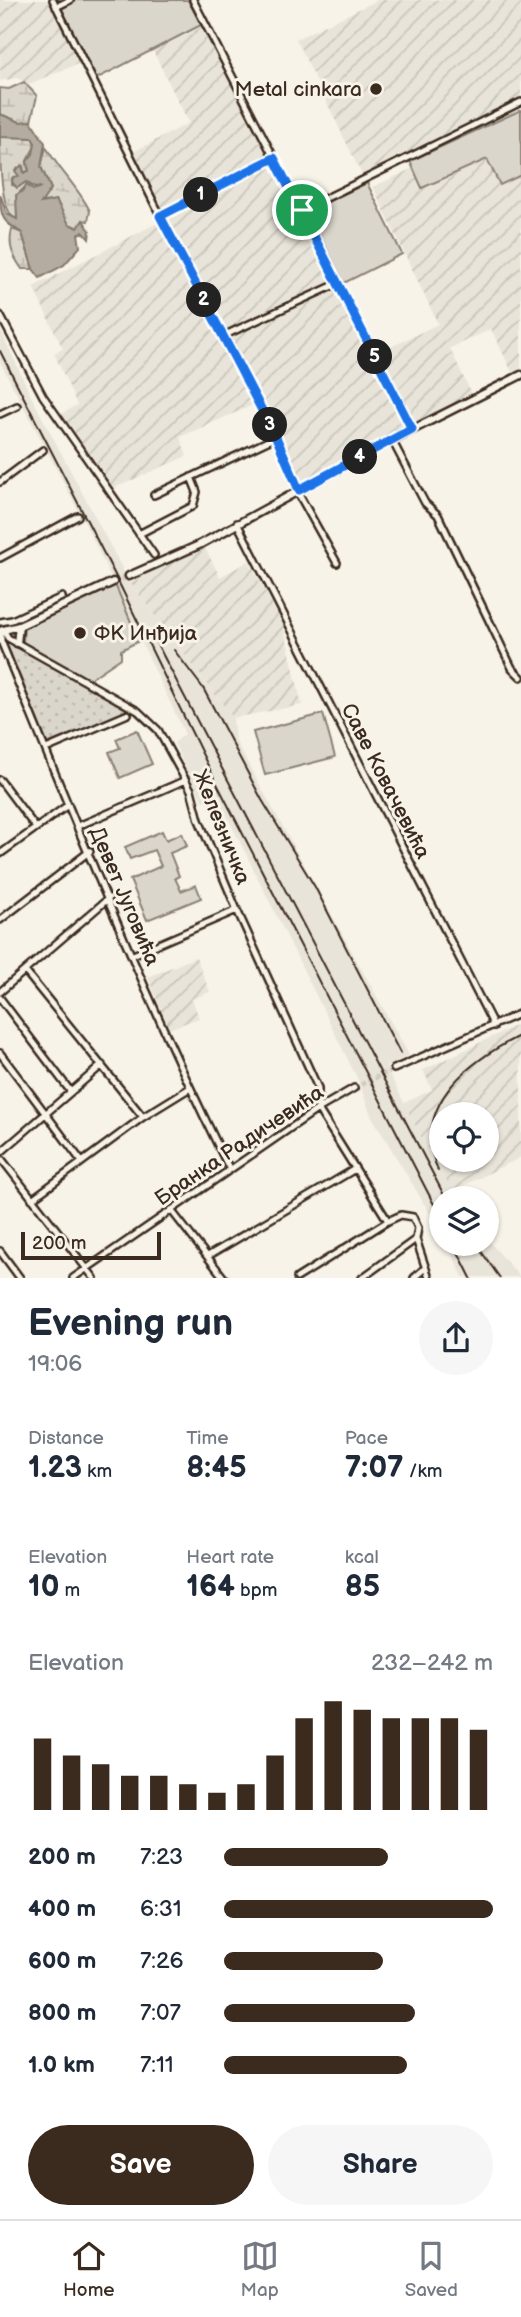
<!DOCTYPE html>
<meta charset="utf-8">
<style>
:root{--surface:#fff;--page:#f6f6f7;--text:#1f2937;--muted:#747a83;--line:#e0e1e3;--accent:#3b2a1e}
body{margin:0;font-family:"Balsamiq Sans",sans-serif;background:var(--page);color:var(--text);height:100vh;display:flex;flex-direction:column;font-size:26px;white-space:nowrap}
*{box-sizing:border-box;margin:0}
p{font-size:23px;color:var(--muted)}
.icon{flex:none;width:38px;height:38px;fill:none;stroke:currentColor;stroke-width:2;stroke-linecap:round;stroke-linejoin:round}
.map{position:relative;height:1278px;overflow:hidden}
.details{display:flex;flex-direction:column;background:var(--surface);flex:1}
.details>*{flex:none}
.tools{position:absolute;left:429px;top:1102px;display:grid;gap:14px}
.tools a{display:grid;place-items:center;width:70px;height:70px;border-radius:50%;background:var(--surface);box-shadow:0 2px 5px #0004;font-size:35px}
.scale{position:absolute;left:21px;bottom:18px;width:140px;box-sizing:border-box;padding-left:7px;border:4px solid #3b2a1e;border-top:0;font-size:19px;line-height:24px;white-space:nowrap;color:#3b2a1e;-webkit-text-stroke:5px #f7f3e8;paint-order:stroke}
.pin{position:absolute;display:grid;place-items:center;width:60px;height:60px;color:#fff;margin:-30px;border:4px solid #fff;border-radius:50%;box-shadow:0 2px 7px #0007}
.km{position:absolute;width:35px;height:35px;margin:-18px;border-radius:50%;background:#222;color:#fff;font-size:19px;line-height:35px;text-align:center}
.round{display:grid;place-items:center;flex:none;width:74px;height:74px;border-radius:37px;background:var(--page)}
.head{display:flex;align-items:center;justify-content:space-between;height:119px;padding:0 28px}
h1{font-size:38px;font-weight:700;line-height:52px}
.figures{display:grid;grid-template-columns:repeat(3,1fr);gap:10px;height:119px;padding:7px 28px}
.figures div{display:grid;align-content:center}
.figures b{font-size:30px;font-weight:700}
.figures small{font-size:19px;font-weight:400}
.figures p{font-size:19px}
.chart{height:196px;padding:14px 28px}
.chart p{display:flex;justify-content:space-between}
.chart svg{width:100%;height:126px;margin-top:7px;stroke:var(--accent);stroke-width:6}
.button{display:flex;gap:14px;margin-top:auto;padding:14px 28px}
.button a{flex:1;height:80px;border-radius:42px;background:var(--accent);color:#fff;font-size:28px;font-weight:700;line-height:80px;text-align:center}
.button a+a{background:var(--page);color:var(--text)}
ul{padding:0 28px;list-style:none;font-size:23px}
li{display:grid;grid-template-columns:112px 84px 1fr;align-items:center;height:52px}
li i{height:18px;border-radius:9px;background:var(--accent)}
.dock{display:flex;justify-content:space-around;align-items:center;height:98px;border-top:2px solid var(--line);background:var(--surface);font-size:19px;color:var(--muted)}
.dock a{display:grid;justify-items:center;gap:4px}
.dock .selected{color:var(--accent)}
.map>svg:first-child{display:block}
</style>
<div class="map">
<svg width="521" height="1278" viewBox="0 0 521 1278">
<defs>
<pattern id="industrial-furrows" width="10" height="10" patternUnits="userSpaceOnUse" patternTransform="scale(1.75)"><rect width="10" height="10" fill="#e9e4d9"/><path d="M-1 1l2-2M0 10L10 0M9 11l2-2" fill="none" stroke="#c9c4ba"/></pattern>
<pattern id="wetland-marsh" width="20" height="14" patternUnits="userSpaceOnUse" patternTransform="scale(1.75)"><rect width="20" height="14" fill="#dbd6cb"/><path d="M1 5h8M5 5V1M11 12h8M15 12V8" fill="none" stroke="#bdb8ae"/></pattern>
<pattern id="park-dots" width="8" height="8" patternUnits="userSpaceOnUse" patternTransform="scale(1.75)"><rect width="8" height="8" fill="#dbd6cb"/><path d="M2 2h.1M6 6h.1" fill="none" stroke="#bdb8ae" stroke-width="1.8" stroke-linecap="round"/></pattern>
</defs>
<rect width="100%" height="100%" fill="#f7f3e8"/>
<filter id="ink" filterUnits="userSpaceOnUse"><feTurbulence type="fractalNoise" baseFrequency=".0143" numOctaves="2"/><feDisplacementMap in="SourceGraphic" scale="14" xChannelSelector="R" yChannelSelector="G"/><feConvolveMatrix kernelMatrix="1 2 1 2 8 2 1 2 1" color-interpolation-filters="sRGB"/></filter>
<g filter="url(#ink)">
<path fill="#e9e4d9" d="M0,329l32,69 98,185 103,135 2,22 174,315 -23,12 44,87 8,2 19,43h-16v33l-70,-117 -13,-35 -136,-274 -20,-6 -12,-23 -16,-34 11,-9 -96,-203 -89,-169z
M487,1238l6,8 27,31h-57l-16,-33h39z"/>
<path fill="url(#industrial-furrows)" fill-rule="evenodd" d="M0,0h48l32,63 -51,21 -12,-6 -17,3z
M378,0h143v97l-158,80 -67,-138z
M203,26l67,132 -107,57 -32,-62 58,-30 -36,-72z
M521,117v255l-7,4 -23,-47 -41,19 22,47 -171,87 -48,-77 -73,32 7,19 -73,32 -52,-74 15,-9 -23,-52 9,-4 -30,-62 247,-127 98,193 60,-29 -65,-137z
M203,544l17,33 29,-16 34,63 19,81 -69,13 -103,-135z
M196,957l14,35 -18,7 7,19 -30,11 -21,-52z
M521,1023v134l-70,35 -13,-36 -8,-2 -26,-51 28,-13 -9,-20zM441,1115h45v45h-45z"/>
<path fill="#dbd6cb" stroke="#8b8074" stroke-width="2" d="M57,0h131l13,25 -105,54z
M521,110v65l-21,10 -13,-26 -65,29 -12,-27z
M367,183l35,71 -58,29 -36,-72z
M115,584l24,57 -18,9v8l-34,23 -64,-38 1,-18z
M323,714l12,43 -70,18 -12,-43z
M137,730l15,34 -32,14 -11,-26 11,-4 -4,-9z
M162,831l4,9 16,-7 5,13 -17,7 9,23 -4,2 6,13 15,-6 5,13 -54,22 -17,-40 31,-14 -7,-16 -24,9 -5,-12z"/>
<path fill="url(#wetland-marsh)" stroke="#8b8074" stroke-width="2" d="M24,82l13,14 -6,25 -11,1 -20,-8v-26l9,1z
M13,136l20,2c5,11 -3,14 -6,23l2,10 -5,1 -1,-5 -4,10 -7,1v7l7,2 6,-5 7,5 10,-2 -7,6 -11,-3 -5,5 -1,23 -3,3c-15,-10 -15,-60 -15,-82z
M46,147c12,22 32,40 44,64l-2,10 -5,-1 -5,8 -11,-5 -10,-22 -17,1 11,-13 -10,-22z
M12,229l10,4 11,36h-11c-10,-14 -14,-24 -10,-40z"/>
<path fill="url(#park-dots)" stroke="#8b8074" stroke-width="2" d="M3,636l126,75 -82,33z"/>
<path fill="#b4aca0" stroke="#84786c" stroke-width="2" d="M0,114l20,8 11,-1 14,22 -4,24 10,22 -10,14 15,-3 13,24 9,4 5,-8 7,11 -1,8 -6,-7 -5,2 2,13 -16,18 -24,13 -7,-9 -11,-36c-19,-12 -22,-14 -22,-39l7,20 10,5 -1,-24 7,-4 3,-6 7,5 8,-3 -6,1 -9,-6 -9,6 -5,-6 1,-5 6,-1 -4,-5 7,-6 2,8 5,-2 -2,-10 6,-7 2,-11 -3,-5 -32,-1z"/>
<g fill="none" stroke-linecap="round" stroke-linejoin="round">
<path stroke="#d1cbc0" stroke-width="5" stroke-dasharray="5 2.5" stroke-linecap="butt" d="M354,1088l40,-19"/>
<path stroke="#d1cbc0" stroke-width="6" stroke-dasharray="6 3" stroke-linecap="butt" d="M113,582l16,-6"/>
<g stroke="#3b2a1e" stroke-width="10">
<path id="minor" d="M53,0l112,225 111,212 23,53
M193,0l220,429
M56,7l14,-7
M302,210l219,-108
M160,216l114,-58
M0,315l43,81 111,159
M223,336l116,-53
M0,414l17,-8
M392,440l33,63 13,12 74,153 9,9
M0,482l43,-32
M297,491l40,72
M154,495l122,-58
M237,523l257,503
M139,534l54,-28 4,-14 -6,-15
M0,558l78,-42
M0,622l12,-2 50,-23
M1,631v10c73,178 144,358 229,529
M4,631l4,7 130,73 20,19 33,60 8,30 38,90 81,178v21
M46,749l82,-35
M0,780l36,48
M78,826l108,-46
M0,854l68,-49
M0,920l90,-69
M133,955l104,-45
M25,971l118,146
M0,992l109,-94
M0,998l71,94
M0,1053l82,109
M394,1069l127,-56
M318,1109l70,112 13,-6 12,2 5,11 -2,11
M0,1153l102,-88
M0,1157l94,121
M32,1199l111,-82 47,-29
M171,1210l53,68
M416,1239l13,39
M0,1251l20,27
M208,1256l147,-87
M73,1278l245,-169 36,-21
M297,1278l91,-57
M362,1278l54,-39
M414,1278l11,-10"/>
</g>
<g stroke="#3b2a1e" stroke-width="11">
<path id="major" d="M129,576l70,-31 193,-105 129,-65
M0,631l19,-5 94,-44
M17,643l2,-17"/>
</g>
<use href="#minor" stroke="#f7f3e8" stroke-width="5"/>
<use href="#major" stroke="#f7f3e8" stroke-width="6"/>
<path stroke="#3b2a1e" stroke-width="2" d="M0,351l117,228 96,197 228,442
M152,634l294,565
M174,650l29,38 59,112 53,87 85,166
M438,1171c-27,-67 31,-110 83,-136
M454,1244l17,34
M476,1244l24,34"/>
</g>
</g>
<g fill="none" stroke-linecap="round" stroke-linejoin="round" filter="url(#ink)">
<g stroke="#fff" stroke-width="14">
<path id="route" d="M274,158l138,271 -113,61 -23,-53 -116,-221z"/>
</g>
<use href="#route" stroke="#1a73e8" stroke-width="9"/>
</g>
<g fill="#3b2a1e" stroke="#f7f3e8" stroke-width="2.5">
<circle cx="376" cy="89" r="7"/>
<circle cx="80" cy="633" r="7"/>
</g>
<g text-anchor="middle" stroke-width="6" stroke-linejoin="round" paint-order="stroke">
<g font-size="21" fill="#3b2a1e" stroke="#f7f3e8" text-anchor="end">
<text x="362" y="96">Metal cinkara</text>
<text x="94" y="640" text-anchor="start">ФК Инђија</text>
</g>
<g font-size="21" fill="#3b2a1e" stroke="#f7f3e8">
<text transform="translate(386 781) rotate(63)" y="7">Саве Ковачевића</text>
<text transform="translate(222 827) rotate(68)" y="7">Железничка</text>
<text transform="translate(125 896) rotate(67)" y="7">Девет Југовића</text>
<text transform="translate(239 1145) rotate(-34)" y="7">Бранка Радичевића</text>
</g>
</g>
</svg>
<div class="tools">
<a><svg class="icon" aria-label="locate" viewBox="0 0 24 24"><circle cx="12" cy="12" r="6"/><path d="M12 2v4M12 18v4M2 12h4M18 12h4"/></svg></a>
<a><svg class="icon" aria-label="layers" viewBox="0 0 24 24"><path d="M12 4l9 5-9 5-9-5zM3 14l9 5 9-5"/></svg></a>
</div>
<div class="scale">200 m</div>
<div class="pin" style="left:302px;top:210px;background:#1e9e55"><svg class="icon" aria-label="arrive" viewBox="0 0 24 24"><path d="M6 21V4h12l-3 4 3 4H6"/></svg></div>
<b class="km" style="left:201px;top:195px">1</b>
<b class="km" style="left:204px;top:300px">2</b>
<b class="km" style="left:270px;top:425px">3</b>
<b class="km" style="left:360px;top:457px">4</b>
<b class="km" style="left:375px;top:357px">5</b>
</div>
<section class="details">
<div class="head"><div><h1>Evening run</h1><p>19:06</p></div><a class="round"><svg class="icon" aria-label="share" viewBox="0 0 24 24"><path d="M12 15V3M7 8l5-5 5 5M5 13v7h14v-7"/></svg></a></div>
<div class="figures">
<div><p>Distance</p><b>1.23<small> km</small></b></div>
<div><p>Time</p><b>8:45</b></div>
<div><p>Pace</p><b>7:07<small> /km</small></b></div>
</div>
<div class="figures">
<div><p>Elevation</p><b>10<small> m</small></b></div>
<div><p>Heart rate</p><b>164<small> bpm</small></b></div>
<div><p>kcal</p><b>85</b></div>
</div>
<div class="chart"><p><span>Elevation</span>232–242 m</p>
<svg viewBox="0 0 160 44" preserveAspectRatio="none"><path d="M5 44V19M15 44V25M25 44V28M35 44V32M45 44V32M55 44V35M65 44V38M75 44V35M85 44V25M95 44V12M105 44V6M115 44V9M125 44V12M135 44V12M145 44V12M155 44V16"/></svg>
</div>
<ul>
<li><b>200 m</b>7:23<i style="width:61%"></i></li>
<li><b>400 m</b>6:31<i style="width:100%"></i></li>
<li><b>600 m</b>7:26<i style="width:59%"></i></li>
<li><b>800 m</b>7:07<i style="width:71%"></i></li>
<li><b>1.0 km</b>7:11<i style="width:68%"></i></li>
</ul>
<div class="button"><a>Save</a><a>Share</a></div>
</section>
<nav class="dock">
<a class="selected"><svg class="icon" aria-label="home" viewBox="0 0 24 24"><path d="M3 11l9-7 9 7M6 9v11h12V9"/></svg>Home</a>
<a><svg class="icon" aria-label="map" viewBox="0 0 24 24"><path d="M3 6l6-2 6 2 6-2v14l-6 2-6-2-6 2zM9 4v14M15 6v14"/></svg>Map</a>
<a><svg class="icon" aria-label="saved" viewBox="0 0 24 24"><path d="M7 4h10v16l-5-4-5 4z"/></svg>Saved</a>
</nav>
